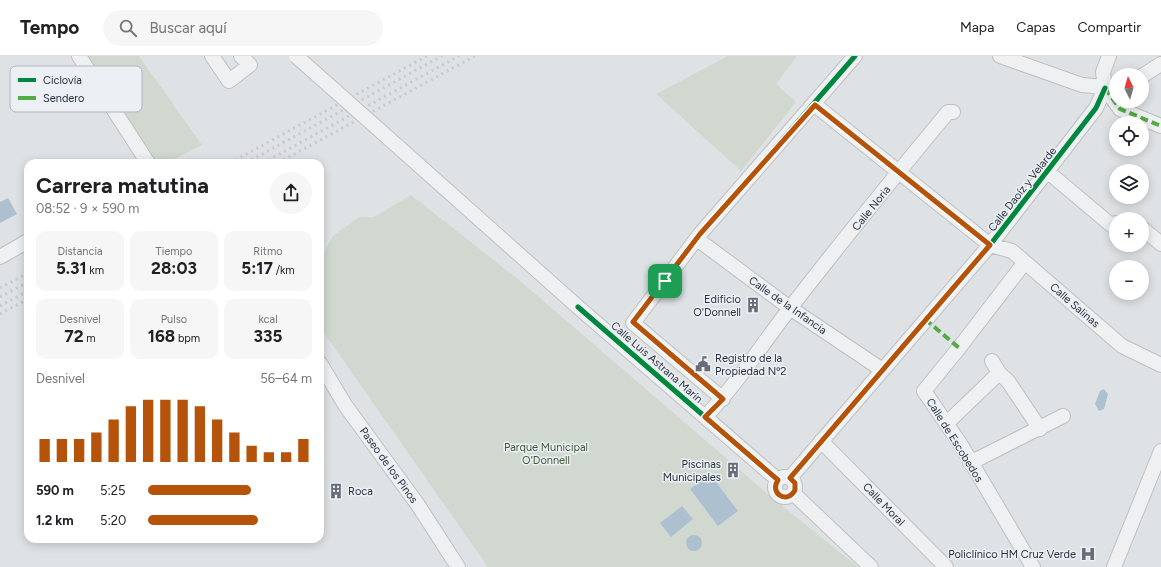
<!DOCTYPE html>
<html lang="es">
<meta charset="utf-8">
<style>
:root{--surface:#fff;--page:#f6f6f6;--text:#202124;--muted:#757577;--line:#e0e0e0;--accent:#b45309}
body{margin:0;font-family:Figtree,sans-serif;background:var(--page);color:var(--text);height:100vh;display:flex;flex-direction:column;font-size:15px;white-space:nowrap}
*{box-sizing:border-box;margin:0}
p{font-size:13px;color:var(--muted)}
.icon{flex:none;width:22px;height:22px;fill:none;stroke:currentColor;stroke-width:2;stroke-linecap:round;stroke-linejoin:round}
.map{position:relative;flex:1;overflow:hidden}
.sheet{position:absolute;left:24px;top:103px;width:300px;height:384px;display:flex;flex-direction:column;background:var(--surface);border-radius:12px;box-shadow:0 2px 10px #0003}
.sheet>*{flex:none}
.needle{width:26px;rotate:355deg}
.controls{position:absolute;left:1109px;top:12px;display:grid;gap:8px}
.controls a{display:grid;place-items:center;width:40px;height:40px;border-radius:50%;background:var(--surface);box-shadow:0 2px 10px #0003;font-size:20px}
.pin{position:absolute;display:grid;place-items:center;width:34px;height:34px;color:#fff;margin:-17px;border-radius:8px;box-shadow:0 2px 6px #0006}
.round{display:grid;place-items:center;flex:none;width:42px;height:42px;border-radius:21px;background:var(--page)}
.overview{display:flex;align-items:center;justify-content:space-between;height:68px;padding:0 12px}
h1{font-size:22px;font-weight:700;line-height:30px}
.metrics{display:grid;grid-template-columns:repeat(3,1fr);gap:6px;height:68px;padding:4px 12px}
.metrics div{display:grid;align-content:center;border-radius:10px;background:var(--page);text-align:center}
.metrics b{font-size:17px;font-weight:700}
.metrics small{font-size:11px;font-weight:400}
.metrics p{font-size:11px}
.chart{height:112px;padding:8px 12px}
.chart p{display:flex;justify-content:space-between}
.chart svg{width:100%;height:72px;margin-top:4px;stroke:var(--accent);stroke-width:6}
ul{padding:0 12px;list-style:none;font-size:13px}
li{display:grid;grid-template-columns:64px 48px 1fr;align-items:center;height:30px}
li i{height:10px;border-radius:5px;background:var(--accent)}
header{display:flex;align-items:center;gap:24px;box-sizing:border-box;height:56px;padding:0 20px;background:var(--surface);border-bottom:1px solid var(--line)}
header strong{font-size:19px}
nav{display:flex;gap:22px;margin-inline-start:auto;font-size:14px}
.search{width:280px;height:36px;background:var(--page);display:flex;align-items:center;gap:10px;box-sizing:border-box;padding:0 14px;border-radius:22px;color:var(--muted);font-size:15px}
.map>svg:first-child{display:block}
</style>
<header>
<strong>Tempo</strong>
<div class="search"><svg class="icon" aria-label="search" viewBox="0 0 24 24"><circle cx="10" cy="10" r="6"/><path d="M15 15l6 6"/></svg>Buscar aquí</div>
<nav><a>Mapa</a><a>Capas</a><a>Compartir</a></nav>
</header>
<div class="map">
<svg width="1161" height="511" viewBox="0 0 1161 511">
<rect width="100%" height="100%" fill="#dfe2e5"/>
<path fill="#d0d8d0" d="M85,0h54l63,89 -35,18h-12z
M728,0h69l-21,28 20,18 -55,69 -85,-77z
M411,139l108,85 250,215 89,72h-370l-168,-240v-71l4,-3 9,-17 26,-19h15z"/>
<path fill="#adc0cf" d="M8,142l9,16 -17,9v-21z
M1104,333l4,5 -4,15 -5,2 -4,-7 5,-13z
M710,418l28,37 -20,15 -28,-37z
M682,450l11,13 -22,18 -11,-14z
M686 487a8 8 0 1 1 16 0a8 8 0 1 1-16 0Z"/>
<g fill="none" stroke-linecap="round" stroke-linejoin="round">
<g stroke="#bec0c3" stroke-width="16">
<path id="minor" d="M79,0l69,107
M212,0l17,25 21,-16 -9,-9
M1000,0l82,29 34,3
M1109,0l-6,16 2,16 15,21 41,17
M1142,20l19,-12
M815,49l175,140 22,6 110,95 39,19
M376,71l202,180 200,173
M1048,116l63,53 5,-2
M1142,172l19,16
M697,183l93,69 91,61
M0,201l28,-16
M1025,206l-66,86 -35,43 37,54 72,122
M992,305l7,12 9,8 32,48
M320,307l25,42 73,100 40,62
M723,343l-90,-76 67,-89 155,-178
M705,361c33,-34 57,-73 86,-110 51,-66 104,-131 157,-195h5
M946,368l53,-51
M821,385l125,126
M970,407l93,-47
M775 431a10 10 0 1 1 20 0a10 10 0 1 1-20 0Z
M790,422l200,-233 106,-137 9,-20
M793,437l78,74
M1114,511l47,-116"/>
</g>
<use href="#minor" stroke="#eef0f1" stroke-width="14"/>
<path stroke="#c8cacc" stroke-width="3" stroke-dasharray="2 4" stroke-linecap="butt" d="M230,107l197,-107
M246,107l196,-107
M263,107l196,-107
M278,107l197,-107
M0,232l28,-15
M0,241l28,-15
M0,250l28,-15
M0,258l28,-15"/>
<g stroke="#bec0c3" stroke-width="16" stroke-linecap="butt">
<path id="minor-bridge" d="M296,0l80,71"/>
</g>
<use href="#minor-bridge" stroke="#eef0f1" stroke-width="14"/>
<path stroke="#53ab46" stroke-width="4" stroke-dasharray="8 4" stroke-linecap="butt" d="M1105,32l15,21 41,17
M925,263l34,29"/>
<g stroke="#ecf0f4" stroke-width="8">
<path id="cycleway" d="M578,251l200,173
M723,343l-90,-76 67,-89 155,-178
M790,422l200,-233 106,-137 9,-20"/>
</g>
<use href="#cycleway" stroke="#00873e" stroke-width="5"/>
</g>
<g fill="none" stroke-linecap="round" stroke-linejoin="round">
<g stroke="#fff" stroke-width="8">
<path id="route" d="M815,49l175,140 -200,233 5,5v7c-8,15 -26,3 -17,-10l-73,-63 18,-18 -90,-77 67,-88z"/>
</g>
<use href="#route" stroke="#b45309" stroke-width="5"/>
</g>
<defs>
<g id="building-bare" transform="scale(1.2)"><path d="M-4-6H4V6H1V3H-1V6H-4ZM-2.5-4.3h1.7v1.8h-1.7ZM.8-4.3h1.7v1.8H.8ZM-2.5-1h1.7V.8h-1.7ZM.8-1h1.7V.8H.8Z" fill="#676e78" stroke="#ecf0f4" stroke-width="2.5" paint-order="stroke"/></g>
<g id="civic-bare" transform="scale(1.2)"><path d="M-.6-6.5H3V-4.5H.6V-3L4-1V1h2V6H-6V1h2V-1L-.6-3ZM-1.2 2.5V6h2.4V2.5Z" fill="#676e78" stroke="#ecf0f4" stroke-width="2.5" paint-order="stroke"/></g>
<g id="hospital-bare" transform="scale(1.2)"><path d="M-5-5h3v3.5h4V-5h3V5h-3V1.5h-4V5h-3Z" fill="#676e78" stroke="#ecf0f4" stroke-width="2.5" paint-order="stroke"/></g>
</defs>
<g fill-rule="evenodd">
<use href="#building-bare" x="753" y="249"/>
<use href="#civic-bare" x="703" y="308"/>
<use href="#building-bare" x="733" y="414"/>
<use href="#building-bare" x="336" y="435"/>
<use href="#hospital-bare" x="1088" y="498"/>
</g>
<g text-anchor="middle" stroke-width="3" stroke-linejoin="round" paint-order="stroke">
<g font-size="11" fill="#27303d" stroke="#ecf0f4">
<text transform="translate(1022 133) rotate(-52)" y="4">Calle Daoíz y Velarde</text>
<text transform="translate(871 152) rotate(-51)" y="4">Calle Noria</text>
<text transform="translate(788 249) rotate(35)" y="4">Calle de la Infancia</text>
<text transform="translate(1075 249) rotate(41)" y="4">Calle Salinas</text>
<text transform="translate(657 306) rotate(41)" y="4">Calle Luis Astrana Marín</text>
<text transform="translate(955 384) rotate(58)" y="4">Calle de Escobedos</text>
<text transform="translate(389 409) rotate(54)" y="4">Paseo de los Pinos</text>
<text transform="translate(884 448) rotate(46)" y="4">Calle Moral</text>
</g>
<g font-size="11" fill="#27303d" stroke="#ecf0f4" text-anchor="end">
<text x="741" y="247">Edificio<tspan x="741" dy="13">O'Donnell</tspan></text>
<text x="715" y="306" text-anchor="start">Registro de la<tspan x="715" dy="13">Propiedad Nº2</tspan></text>
<text x="721" y="412">Piscinas<tspan x="721" dy="13">Municipales</tspan></text>
<text x="348" y="439" text-anchor="start">Roca</text>
<text x="1076" y="502">Policlínico HM Cruz Verde</text>
</g>
<g font-size="11" fill="#3d5835" stroke="#ecf0f4">
<text x="546" y="395">Parque Municipal<tspan x="546" dy="13">O'Donnell</tspan></text>
</g>
</g>
<rect x="10" y="10" width="132" height="46" rx="6" fill="#ecf0f4" stroke="#b1b6bd" stroke-width="1"/>
<rect x="18" y="22" width="18" height="4" fill="#00873e"/>
<rect x="18" y="40" width="18" height="4" fill="#53ab46"/>
<g font-size="11" fill="#27303d">
<text x="43" y="28">Ciclovía</text>
<text x="43" y="46">Sendero</text>
</g>
</svg>
<div class="controls">
<a><svg class="needle" viewBox="-14 -14 28 28"><path d="M0-13l5 13h-10z" fill="#e53935"/><path d="M0 13l5-13h-10z" fill="#757577"/></svg></a>
<a><svg class="icon" aria-label="locate" viewBox="0 0 24 24"><circle cx="12" cy="12" r="6"/><path d="M12 2v4M12 18v4M2 12h4M18 12h4"/></svg></a>
<a><svg class="icon" aria-label="layers" viewBox="0 0 24 24"><path d="M12 4l9 5-9 5-9-5zM3 14l9 5 9-5"/></svg></a>
<a>+</a>
<a>−</a>
</div>
<div class="pin" style="left:665px;top:225px;background:#1e9e55"><svg class="icon" aria-label="arrive" viewBox="0 0 24 24"><path d="M6 21V4h12l-3 4 3 4H6"/></svg></div>
<section class="sheet">
<div class="overview"><div><h1>Carrera matutina</h1><p>08:52 · 9 × 590 m</p></div><a class="round"><svg class="icon" aria-label="share" viewBox="0 0 24 24"><path d="M12 15V3M7 8l5-5 5 5M5 13v7h14v-7"/></svg></a></div>
<div class="metrics">
<div><p>Distancia</p><b>5.31<small> km</small></b></div>
<div><p>Tiempo</p><b>28:03</b></div>
<div><p>Ritmo</p><b>5:17<small> /km</small></b></div>
</div>
<div class="metrics">
<div><p>Desnivel</p><b>72<small> m</small></b></div>
<div><p>Pulso</p><b>168<small> bpm</small></b></div>
<div><p>kcal</p><b>335</b></div>
</div>
<div class="chart"><p><span>Desnivel</span>56–64 m</p>
<svg viewBox="0 0 160 44" preserveAspectRatio="none"><path d="M5 44V30M15 44V30M25 44V30M35 44V26M45 44V18M55 44V10M65 44V6M75 44V6M85 44V6M95 44V10M105 44V18M115 44V26M125 44V34M135 44V38M145 44V38M155 44V30"/></svg>
</div>
<ul>
<li><b>590 m</b>5:25<i style="width:63%"></i></li>
<li><b>1.2 km</b>5:20<i style="width:67%"></i></li>
</ul>
</section>
</div>
